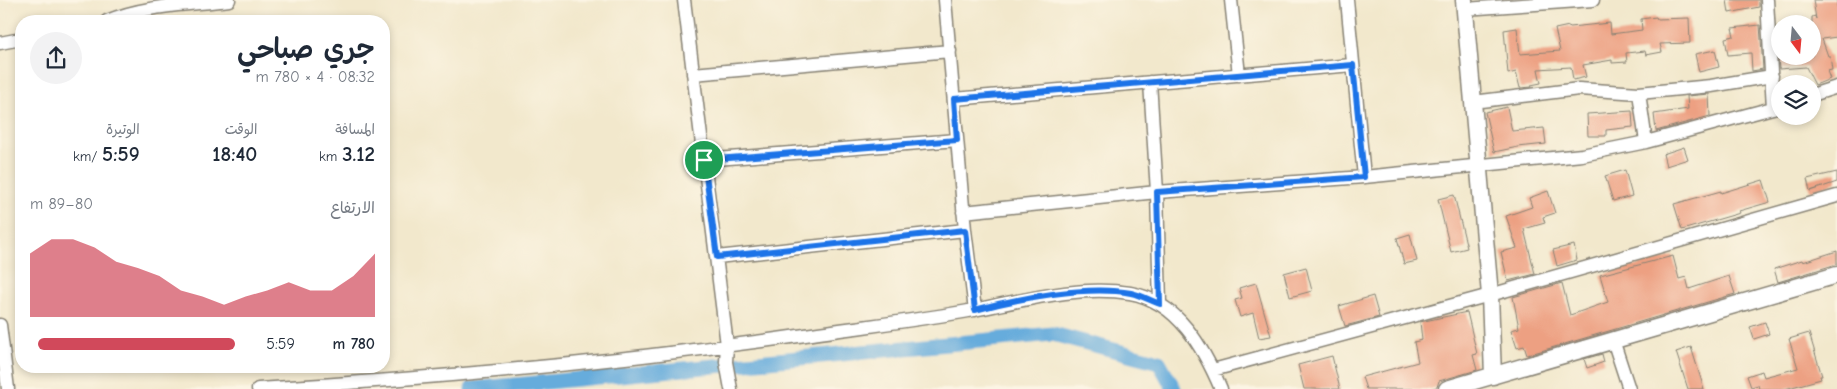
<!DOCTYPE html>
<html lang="ar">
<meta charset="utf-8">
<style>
:root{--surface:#fff;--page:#f2f2f3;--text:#1f2937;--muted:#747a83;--accent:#d1495b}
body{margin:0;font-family:"Comic Neue","Playpen Sans Arabic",sans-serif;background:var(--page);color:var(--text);direction:rtl;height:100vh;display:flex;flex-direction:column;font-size:19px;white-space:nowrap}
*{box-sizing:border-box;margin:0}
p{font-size:16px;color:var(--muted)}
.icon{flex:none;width:28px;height:28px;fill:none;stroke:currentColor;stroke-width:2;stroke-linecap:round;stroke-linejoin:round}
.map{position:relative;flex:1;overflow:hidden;direction:ltr}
.drawer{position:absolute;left:15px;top:15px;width:375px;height:358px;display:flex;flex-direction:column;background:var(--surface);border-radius:20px;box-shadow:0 2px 8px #0003;direction:rtl}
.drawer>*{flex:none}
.needle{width:32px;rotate:164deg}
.buttons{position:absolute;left:1771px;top:15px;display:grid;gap:10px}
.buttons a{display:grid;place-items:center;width:50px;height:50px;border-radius:50%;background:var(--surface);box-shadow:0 2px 8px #0003;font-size:25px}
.pin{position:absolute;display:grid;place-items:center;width:42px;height:42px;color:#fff;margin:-21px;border:2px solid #fff;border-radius:50%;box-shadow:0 1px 5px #0007}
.round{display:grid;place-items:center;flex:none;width:52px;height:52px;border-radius:26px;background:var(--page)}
.headline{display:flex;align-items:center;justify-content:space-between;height:85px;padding:0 15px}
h1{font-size:28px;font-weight:600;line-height:38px}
.figures{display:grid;grid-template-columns:repeat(3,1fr);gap:8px;height:85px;padding:5px 15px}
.figures div{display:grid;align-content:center}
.figures b{font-size:21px;font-weight:600}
.figures small{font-size:14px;font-weight:400}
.figures p{font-size:14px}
.chart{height:140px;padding:10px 15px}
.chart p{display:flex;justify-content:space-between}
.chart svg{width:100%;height:90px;margin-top:5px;fill:var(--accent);opacity:.7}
ul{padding:0 15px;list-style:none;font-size:16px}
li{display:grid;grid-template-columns:80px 60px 1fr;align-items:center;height:38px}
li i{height:12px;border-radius:6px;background:var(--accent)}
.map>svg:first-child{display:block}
</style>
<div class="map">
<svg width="1837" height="389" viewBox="0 0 1837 389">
<rect width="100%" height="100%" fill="#fcf5e5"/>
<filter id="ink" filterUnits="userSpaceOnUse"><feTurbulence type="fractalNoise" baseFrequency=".02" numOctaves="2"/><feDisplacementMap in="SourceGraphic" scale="10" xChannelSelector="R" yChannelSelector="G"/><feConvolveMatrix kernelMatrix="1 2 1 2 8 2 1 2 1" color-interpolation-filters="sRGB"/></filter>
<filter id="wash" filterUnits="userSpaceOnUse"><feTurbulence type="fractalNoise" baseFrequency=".0096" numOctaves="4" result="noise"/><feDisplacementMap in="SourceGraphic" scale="20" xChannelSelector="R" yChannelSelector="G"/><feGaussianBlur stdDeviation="1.12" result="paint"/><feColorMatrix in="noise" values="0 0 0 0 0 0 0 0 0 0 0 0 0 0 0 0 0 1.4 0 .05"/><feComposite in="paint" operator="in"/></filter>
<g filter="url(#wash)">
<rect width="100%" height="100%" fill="#f2e8cc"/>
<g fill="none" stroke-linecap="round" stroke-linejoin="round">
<path stroke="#66acdc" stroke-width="15" d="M472,389l581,-55 106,28 15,27"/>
</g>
<g id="blocks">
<path fill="#eda082" d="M1727,0h32v7l-30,6z
M1813,0h24v37l-15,2 6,17h2l2,14 -5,1 3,8 -15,6 -9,-18 -27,2 -1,-13h34v-39l3,-1 1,3z
M1656,17l1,2 32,-1 1,25 -30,1 2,8 -16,3 -1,-4 -19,2 1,9 -15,1v-3l-29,5 3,12 -13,3 -2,-13 -33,2 3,14 -10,2 1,2 -12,1 -4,-16 -8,2 -4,-44 13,-2 3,26 40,-3 -5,-22 14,-3 1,1 40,-4 1,11 31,-4 -1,-11z
M1760,25l3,44 -11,2 -1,-18 -23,2 -3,-17 9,-2 -2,-8z
M1715,50l4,17 -20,5 -4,-18z
M1709,94l1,22 -54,15 -2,-17 34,-5 -1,-13z
M1507,107l5,24 32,-3 2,16 -28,3 -24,5 -9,-40z
M1632,111l1,16 -27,3v6h-18l-1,-22z
M1684,147l4,12 -22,7 -3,-12z
M1625,170l7,26 -19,5 -8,-25z
M1837,172v10l-27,9 -3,-12z
M1763,180l7,22 -31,9 1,2 -58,17 -8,-26 47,-13v2z
M1548,191l7,22 -12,4 2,6 -21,6 11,45 -27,7 -7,-29 16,-4 -11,-32 26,-9 -3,-9z
M1454,195l13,53 -16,4 -13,-53z
M1410,234l7,27 -13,3 -7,-26z
M1574,245l3,15 -20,6 -4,-16z
M1837,251v13l-59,18 -4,-13 28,-9 1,2z
M1673,256l6,23 7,-2 3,12 40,-13 6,18 -208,61 -3,-9 -7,2 -6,-18 8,-2 -6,-31 49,-14 8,32 38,-13 -8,-27z
M1306,267l6,24 -22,6 -6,-24z
M1256,283l15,53 -12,2 -6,-25 -13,4 -5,-17 7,-2 -3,-10z
M1373,296l6,21 -34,9 -6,-20z
M1467,312l10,42 -4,1 4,15 -38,11 -2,6 -7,2h-64l-4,-12 56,-15 -4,-20 8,-2 -2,-18z
M1765,322l4,12 -15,5 -4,-12z
M1809,333l13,43h-2l1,3 -36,10h-26l-1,-4 -7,2 -4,-11 15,-5 2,6 34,-9 -9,-29z
M1691,347l13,42h-16l-12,-37z
M1602,354l2,8 -17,6 -3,-9z
M1332,356l8,33h-36l-6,-24z"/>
</g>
</g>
<g filter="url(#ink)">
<use href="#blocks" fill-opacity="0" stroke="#878274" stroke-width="1"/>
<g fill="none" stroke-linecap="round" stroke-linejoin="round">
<g stroke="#878274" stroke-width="15">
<path id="minor" d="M684,0l43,345 -1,17 5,27
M945,0l20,230 10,80
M1231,0l8,75
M1347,0l17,177
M1767,0l6,108
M1465,9l128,-9
M107,21c37,-16 81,-16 122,-21
M0,43l21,-4
M693,74l257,-23
M1150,82l7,110 3,112
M1639,93l7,49
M1812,95l25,-8
M954,99l399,-34
M1473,102l106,-13 60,4 72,-7 61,-10
M704,160l253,-20
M963,212l194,-20 207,-15 218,-22 64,-13 134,-36
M717,257l248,-27
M0,325l8,64
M1613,340l16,49
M1213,370l277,-75 347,-99
M258,389c186,-11 370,-28 554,-55 54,-8 108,-14 162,-24 51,-10 104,-25 156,-17 48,8 74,56 91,96"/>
</g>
<g stroke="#878274" stroke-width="19">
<path id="tertiary" d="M1464,0l26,295 3,81
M1447,389l390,-114"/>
</g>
<use href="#minor" stroke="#fff" stroke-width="12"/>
<use href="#tertiary" stroke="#fff" stroke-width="16"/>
</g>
</g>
<g fill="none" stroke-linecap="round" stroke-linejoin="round" filter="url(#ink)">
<g stroke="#fff" stroke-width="10">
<path id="route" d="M1353,65l11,112 -207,15 3,112c-9,-3 -19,-9 -29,-11 -45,-8 -112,5 -156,17l-10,-80 -248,27 -13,-97 253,-20 -3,-41z"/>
</g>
<use href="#route" stroke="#1a73e8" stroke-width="6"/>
</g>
</svg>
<div class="buttons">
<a><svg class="needle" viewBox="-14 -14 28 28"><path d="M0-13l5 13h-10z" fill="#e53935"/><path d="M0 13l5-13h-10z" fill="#747a83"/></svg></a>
<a><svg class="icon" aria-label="layers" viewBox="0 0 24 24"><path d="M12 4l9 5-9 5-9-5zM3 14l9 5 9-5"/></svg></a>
</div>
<div class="pin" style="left:704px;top:160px;background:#1e9e55"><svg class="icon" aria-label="arrive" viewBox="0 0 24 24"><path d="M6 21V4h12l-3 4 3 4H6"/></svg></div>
<section class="drawer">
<div class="headline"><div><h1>جري صباحي</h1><p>08:32 · 4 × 780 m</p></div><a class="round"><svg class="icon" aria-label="share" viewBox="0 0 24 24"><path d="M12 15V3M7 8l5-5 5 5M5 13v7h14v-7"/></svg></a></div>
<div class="figures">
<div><p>المسافة</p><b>3.12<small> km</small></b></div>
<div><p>الوقت</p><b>18:40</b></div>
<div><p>الوتيرة</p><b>5:59<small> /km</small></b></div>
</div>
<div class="chart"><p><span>الارتفاع</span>80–89 m</p>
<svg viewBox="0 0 160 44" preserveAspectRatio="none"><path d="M0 44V13L10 6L20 6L30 10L40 17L50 20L60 24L70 31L80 34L90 38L100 34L110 31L120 27L130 31L140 31L150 24L160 13V44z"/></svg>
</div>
<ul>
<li><b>780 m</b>5:59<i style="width:96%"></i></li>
</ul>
</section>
</div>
